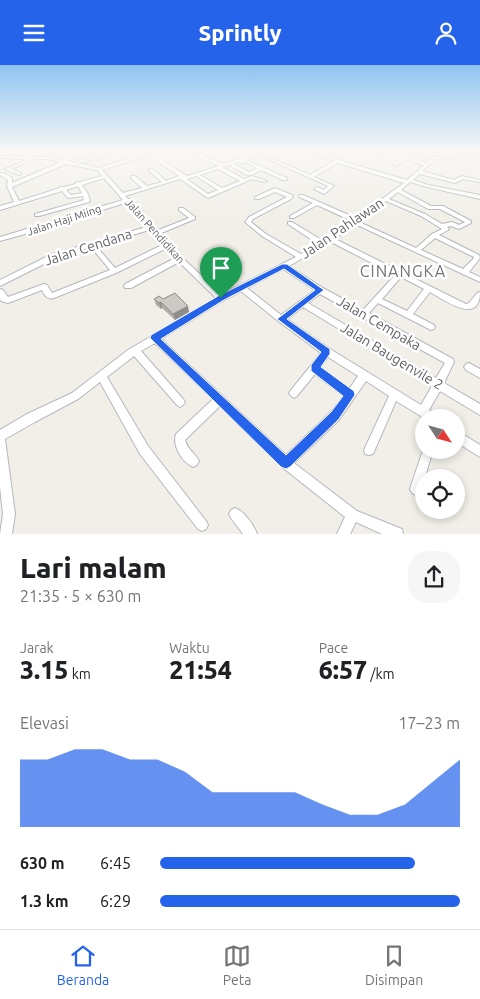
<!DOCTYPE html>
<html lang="id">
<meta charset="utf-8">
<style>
:root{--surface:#fff;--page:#f6f6f6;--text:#202124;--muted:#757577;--line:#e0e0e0;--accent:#2563eb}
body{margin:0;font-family:Ubuntu,sans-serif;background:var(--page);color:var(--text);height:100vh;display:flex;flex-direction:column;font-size:19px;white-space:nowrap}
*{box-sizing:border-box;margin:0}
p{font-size:16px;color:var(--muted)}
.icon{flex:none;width:28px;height:28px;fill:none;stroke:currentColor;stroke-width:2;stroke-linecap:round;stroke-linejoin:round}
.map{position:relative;height:469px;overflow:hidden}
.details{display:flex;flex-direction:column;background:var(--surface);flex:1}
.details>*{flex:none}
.needle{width:32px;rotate:126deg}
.controls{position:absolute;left:415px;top:344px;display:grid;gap:10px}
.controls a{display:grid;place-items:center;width:50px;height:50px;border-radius:50%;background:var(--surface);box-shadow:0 2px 8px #0003;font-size:25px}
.pin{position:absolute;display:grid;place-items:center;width:42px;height:42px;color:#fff;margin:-51px -21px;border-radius:50% 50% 50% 0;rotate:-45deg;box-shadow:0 0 5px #0007}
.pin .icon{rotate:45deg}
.round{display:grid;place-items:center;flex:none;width:52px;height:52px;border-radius:20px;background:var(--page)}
.headline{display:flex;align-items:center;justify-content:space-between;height:85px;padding:0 20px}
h1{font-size:28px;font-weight:800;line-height:38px}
.figures{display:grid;grid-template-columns:repeat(3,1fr);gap:8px;height:85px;padding:5px 20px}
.figures div{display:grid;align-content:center}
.figures b{font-size:25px;font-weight:800}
.figures small{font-size:14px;font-weight:400}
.figures p{font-size:14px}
.chart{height:140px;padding:10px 20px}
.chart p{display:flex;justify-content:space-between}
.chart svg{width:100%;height:90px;margin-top:5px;fill:var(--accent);opacity:.7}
ul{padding:0 20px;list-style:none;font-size:16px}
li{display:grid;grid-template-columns:80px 60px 1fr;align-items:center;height:38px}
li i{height:12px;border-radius:6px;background:var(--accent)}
header{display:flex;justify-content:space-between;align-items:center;height:65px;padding:0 20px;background:var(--accent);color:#fff;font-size:22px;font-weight:800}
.dock{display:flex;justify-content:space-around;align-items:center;height:70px;border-top:1px solid var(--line);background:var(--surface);font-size:14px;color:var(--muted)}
.dock a{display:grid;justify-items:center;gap:2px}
.dock .on{color:var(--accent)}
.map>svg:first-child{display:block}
</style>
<header><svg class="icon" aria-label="menu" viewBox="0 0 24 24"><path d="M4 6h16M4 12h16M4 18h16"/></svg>Sprintly<svg class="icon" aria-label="person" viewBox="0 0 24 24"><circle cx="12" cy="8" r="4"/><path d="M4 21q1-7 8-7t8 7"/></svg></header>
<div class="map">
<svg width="480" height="469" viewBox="0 0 480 469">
<rect width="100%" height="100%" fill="#f1efe8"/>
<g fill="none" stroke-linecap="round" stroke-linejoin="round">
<g stroke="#b5b8bc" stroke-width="2">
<path id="minor" d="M45,87h5l1,1 -2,1z
M86,87h6l-23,8 -1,1 9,2 -1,-1v-1l31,-7v2l-29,7 21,5 50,-16h7l-3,2 1,1 33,21 32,-10 -21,-9 -9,-5h5l30,12 35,-11 51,22 24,-14 -29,-9h6l96,28 17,-15 -19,-6 -7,6h-4v-2l16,-11h10l15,5 45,-4v2l-44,4 -14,12 32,9 8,-4 18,4v2l-17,-3 -8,4 -35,-9 -7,6 15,5 52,10v4l-53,-12 -17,-5 -9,8 30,16h12l28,15v2l-12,6 -8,-3 -4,1 2,2 -1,1 -9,5 40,20 1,3 -11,14 11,5v5l-125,-58 -20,15 131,65 3,-1 8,-10 3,-1c0,34 -36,8 -50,0l-17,22 21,11 1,2 -1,2 -3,1 -53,-27 -9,10 84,46 1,3 -10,21 36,21v11l-40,-24 -11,19 6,3 1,4 -12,1 -28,-17 -23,53 -4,1 -4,-1 -1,-4 25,-54 -23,-15 -27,39 -45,43 63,48 45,18 1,5h-21l-26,-12 -6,12h-13l8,-17 -63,-50 -62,-61 -35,34c2,9 10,13 14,21l-2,4 -4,2c-11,-5 -21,-21 -17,-33l37,-35 -58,-56 -14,8 42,48 2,3 -2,3 -3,2 -3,-2 -43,-49 -27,21 41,69 58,75 2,4 -2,4 -4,2 -4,-2 -58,-75 -40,-72 -22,17 -43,23 -30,17 10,75 -3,20h-12l3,-20 -3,-27v-57l27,-16 45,-21 56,-43 88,-52 -37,-36 -48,26h-6l-1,-2 1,-2 50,-26 -10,-9 -49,24 -62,25c-6,2 -10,-3 -12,-8l-34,13 -7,-2 -1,-2v-10l3,1 5,7 36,-13 3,1 5,8 58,-23 -19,-23 -37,12 -54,27v-6l50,-25 96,-28 -21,-24 -100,31 -25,7v-4l123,-37 -19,-22 -22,7 6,9 2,7 -1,1 -50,14h-4v-2l49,-14 -1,-4 -15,2 -6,-7 -62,19v-4l14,-4 -7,-16 1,-6 -8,-5v-2h4l8,5v5l49,-21 -15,-3h-11l-24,10 10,4v1l-2,1 -14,-6 24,-10 -29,-1v-2l46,1 18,3 1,-2zM414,87l1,1 17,5 -6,5 -18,-6zM149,90l30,21 -13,5 -13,-12h-4v2l13,11 -15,4 -12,-10h-4v2l11,10 -19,5 -21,-23zM259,90l69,31 -4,4 -7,-3 -3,2 10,5 10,-8 -20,-9 24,-14 66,20 -48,35 -53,-23h-4v2l14,6 -23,13v2h4l23,-13 35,16 -29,20 -31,-19h-4v2l30,20 -17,10 -35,-20 -15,-12 2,-3 38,-20 2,-3 -1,-1 -17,-7 -20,9v2h4l16,-7 12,5 -38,20 -4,5 17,14 34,21 -74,37 -54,-49 -9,-11 36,-15v-2l-12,-9h-4v2l10,8 -33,13 -3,-5 -2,-1 -21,-24v-2h-2l-3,-3 55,-17 28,19 44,-19 13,3 2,-1 -15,-5 -8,3 -22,-12 7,-2 18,10h4l10,-5 22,10h4v-2l-41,-18zM239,97l2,1 4,-1 12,6 -8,4 -16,-8zM66,99l31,6 5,6 -22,6h-4v2l-12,3h-4v1l-41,13 -7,-14zM218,104l22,12 -18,7 -22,-13zM196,111l22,14 -10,4 -21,-15zM78,121l4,7 -11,2 -5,-5zM398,127l30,17h12l25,13 -6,3 -7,-3 -10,2 -17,-10 -36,-15zM386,136l35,15 21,13 -10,5 -16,14 -57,-26zM149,165l13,15 -47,23 -19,-22zM435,173l39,19v1l-11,11 -42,-19zM331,177l64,33 -32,35 -40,-22 -34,-22zM283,204l32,21 -34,25 -34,-27zM401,212l23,12 -17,22 -25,-12zM241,226l37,30 43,32 -30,37 -2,3 2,3 3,2 3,-2 18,-22 29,22 -13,16 -45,43 -125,-116 63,-39zM320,229l125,69 -9,15 -128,-75zM303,242l129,79 -11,19 -91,-56 -43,-30zM328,292l30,19 -9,13 -29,-22z
M364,87h6l13,4 -2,1z
M469,298l11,6v9l-14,-8 -2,-3 2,-3z
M456,365l24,15v12l-24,-15z
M424,382v3h9l-8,27h-1v6l-4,10 -4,2 -4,-2 -2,-4z
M235,443c9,3 19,17 22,26h-14l-12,-16 -2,-4 2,-4z"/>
</g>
<use href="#minor" fill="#fff" fill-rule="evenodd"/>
</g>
<path fill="#afaea9" d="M154,234h9l26,13 -14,8 -13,-12 -1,1 -5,-4z"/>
<path fill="#8f8d8a" d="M161,237l1,6 -1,1 -2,-6z
M188,241l1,6 -14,8 -2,-6z"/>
<path fill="#cccac5" stroke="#8f8d8a" d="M175,228l13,13 -15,8 -12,-12 -2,1 -5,-4 5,-3 4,3z"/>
<linearGradient id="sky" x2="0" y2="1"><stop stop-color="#8fc3f1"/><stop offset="0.57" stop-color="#f9f8f5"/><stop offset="1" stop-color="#f9f8f5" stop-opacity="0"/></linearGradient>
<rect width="480" height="152" fill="url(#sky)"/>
<path fill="#2563eb" stroke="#fff" fill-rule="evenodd" d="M282,199h5l37,26 -37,29 43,30v5l-9,13 33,24 1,4 -16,24 -49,48 -4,2 -5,-2 -131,-129 1,-3 67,-39zM284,204l31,21 -38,29 44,33 -10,13v6l32,25 -12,16 -45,43 -125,-116 63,-39z"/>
<g text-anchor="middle" stroke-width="5" stroke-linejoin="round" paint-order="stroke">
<g font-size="11" fill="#5f6368" stroke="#fff">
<text transform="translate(64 155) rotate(-18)" y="4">Jalan Haji Miing</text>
<text transform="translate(155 166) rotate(48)" y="4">Jalan Pendidikan</text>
</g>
<g font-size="14" fill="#5f6368" stroke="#fff">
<text transform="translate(342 163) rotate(-34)" y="5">Jalan Pahlawan</text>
<text transform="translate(88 182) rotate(-18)" y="5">Jalan Cendana</text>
<text transform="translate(379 258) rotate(30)" y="5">Jalan Cempaka</text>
<text transform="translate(392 291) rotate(31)" y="5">Jalan Baugenvile 2</text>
</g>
<g font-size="16" letter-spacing="1" fill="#70757a" stroke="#fff">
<text x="403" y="212">CINANGKA</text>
</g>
</g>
</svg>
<div class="controls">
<a><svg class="needle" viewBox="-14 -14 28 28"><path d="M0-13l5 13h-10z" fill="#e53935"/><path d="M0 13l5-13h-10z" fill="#757577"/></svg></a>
<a><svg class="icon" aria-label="locate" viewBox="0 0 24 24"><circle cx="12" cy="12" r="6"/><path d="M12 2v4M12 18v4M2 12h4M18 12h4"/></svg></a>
</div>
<div class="pin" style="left:221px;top:233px;background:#1e9e55"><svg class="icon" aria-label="arrive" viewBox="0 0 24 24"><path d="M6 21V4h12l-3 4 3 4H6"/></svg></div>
</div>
<section class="details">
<div class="headline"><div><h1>Lari malam</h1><p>21:35 · 5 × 630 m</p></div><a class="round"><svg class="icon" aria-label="share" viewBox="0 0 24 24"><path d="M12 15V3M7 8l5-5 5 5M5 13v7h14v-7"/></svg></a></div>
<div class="figures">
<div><p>Jarak</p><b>3.15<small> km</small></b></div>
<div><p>Waktu</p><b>21:54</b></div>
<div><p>Pace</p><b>6:57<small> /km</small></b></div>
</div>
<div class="chart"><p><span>Elevasi</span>17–23 m</p>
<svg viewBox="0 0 160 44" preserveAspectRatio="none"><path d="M0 44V11L10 11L20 6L30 6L40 11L50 11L60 17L70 27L80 27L90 27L100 27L110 33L120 38L130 38L140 33L150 22L160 11V44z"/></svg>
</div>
<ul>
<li><b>630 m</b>6:45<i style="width:85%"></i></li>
<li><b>1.3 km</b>6:29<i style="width:100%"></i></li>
</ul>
</section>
<nav class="dock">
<a class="on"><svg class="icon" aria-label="home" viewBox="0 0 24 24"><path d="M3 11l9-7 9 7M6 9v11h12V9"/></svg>Beranda</a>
<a><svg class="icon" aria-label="map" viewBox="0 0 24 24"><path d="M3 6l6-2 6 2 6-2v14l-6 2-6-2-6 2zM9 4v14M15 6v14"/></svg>Peta</a>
<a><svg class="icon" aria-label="saved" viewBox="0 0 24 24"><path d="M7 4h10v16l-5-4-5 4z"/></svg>Disimpan</a>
</nav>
